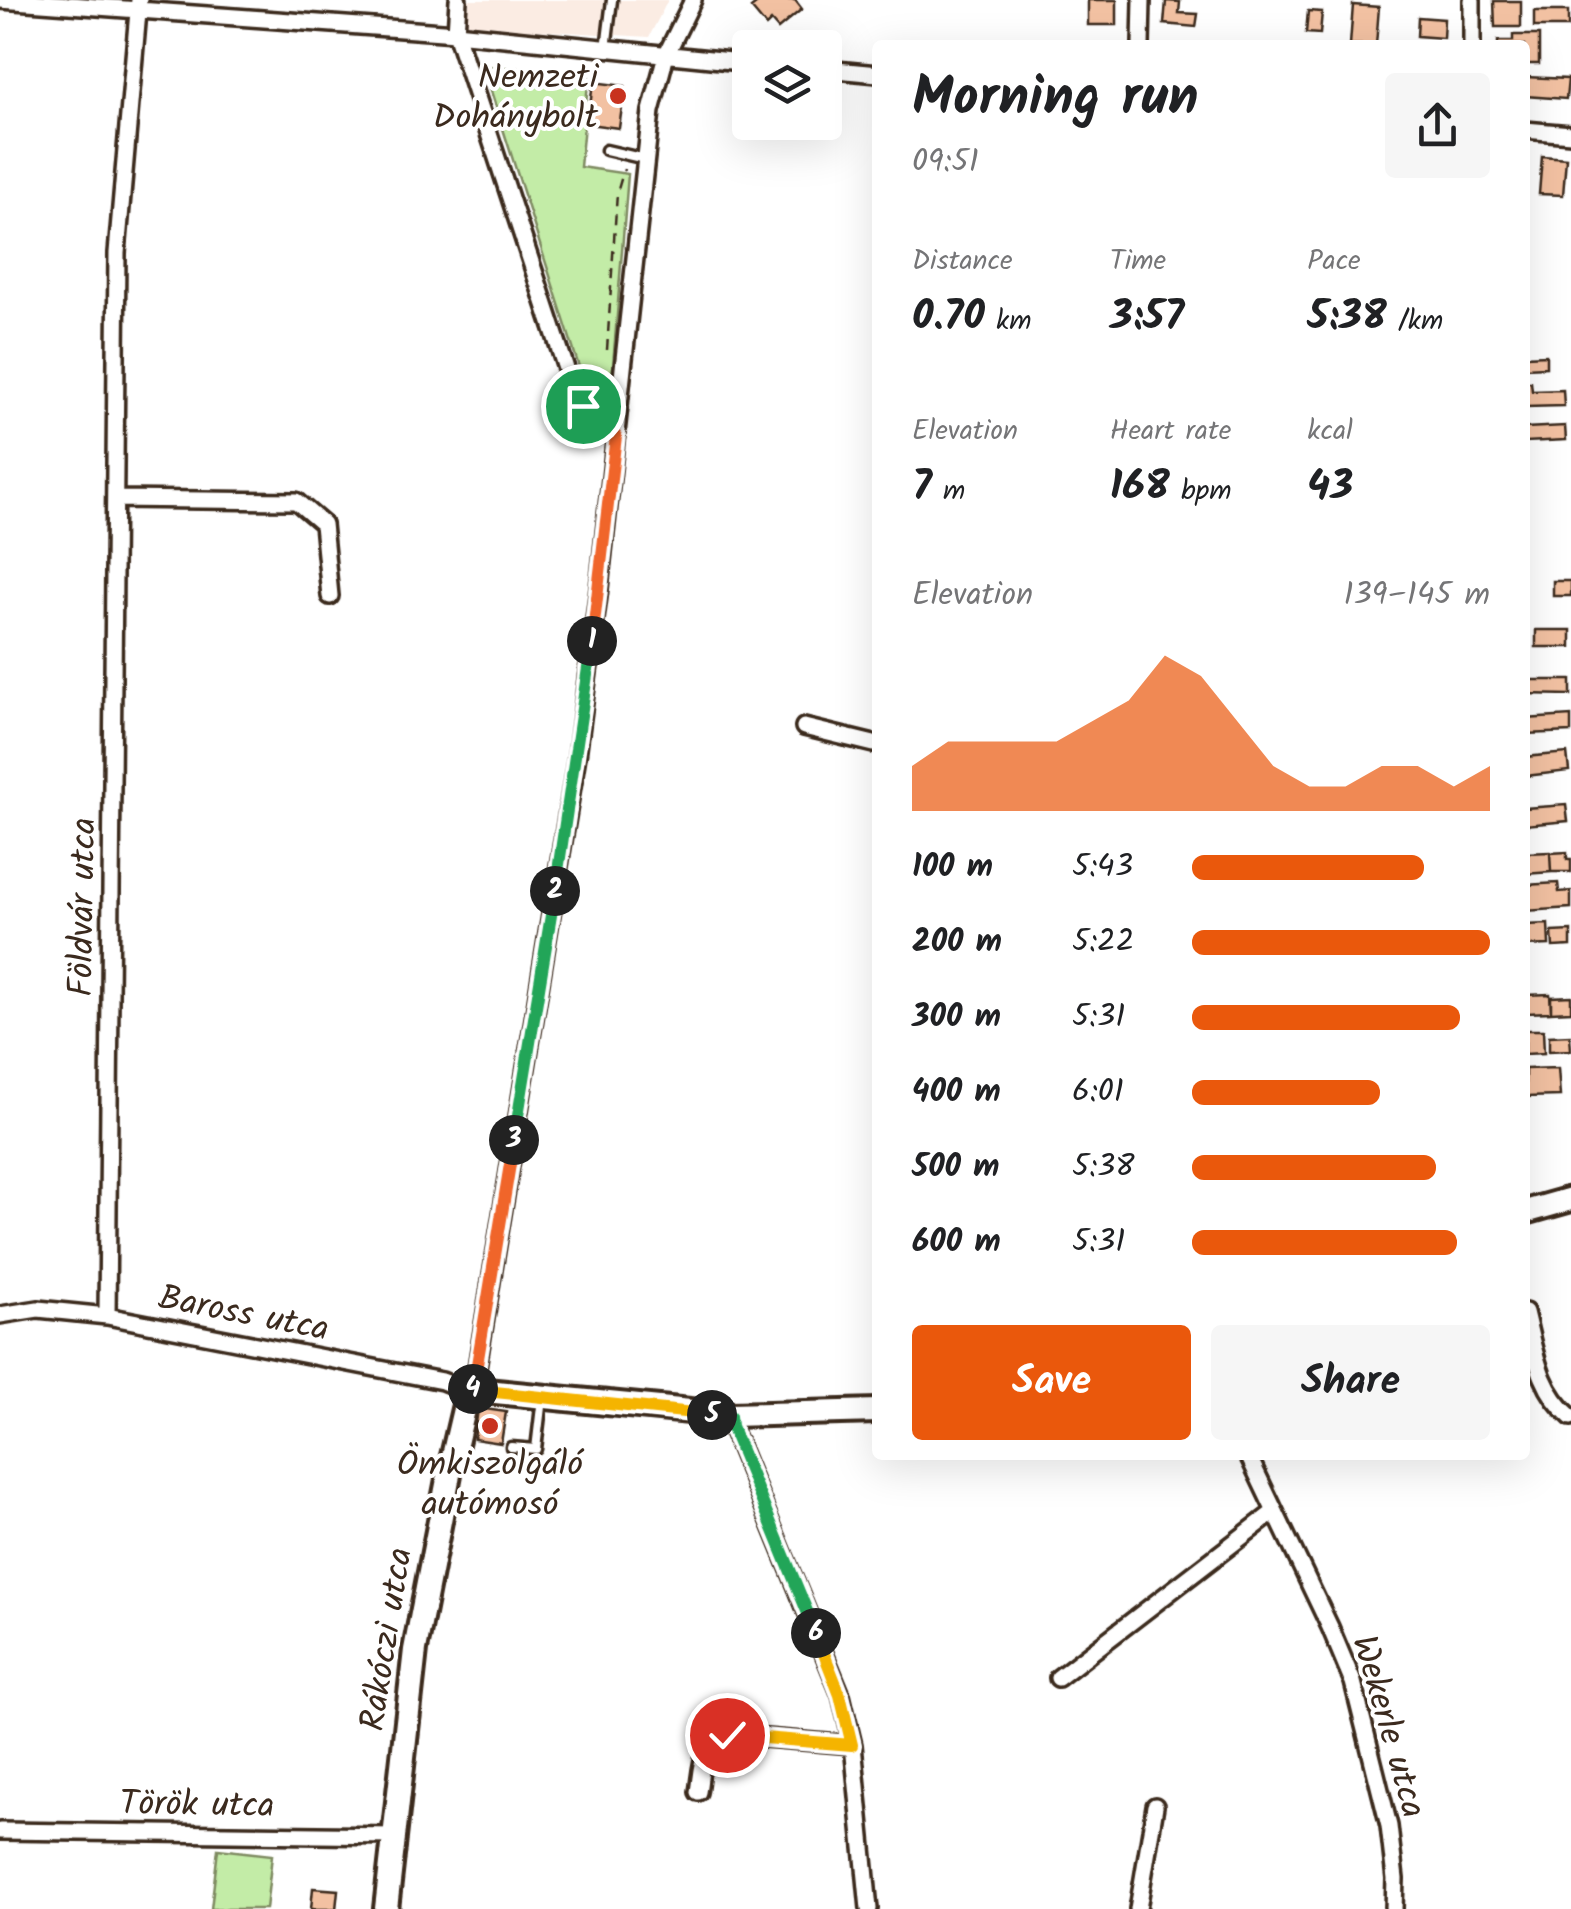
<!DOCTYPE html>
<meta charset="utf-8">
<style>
:root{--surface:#fff;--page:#f6f6f6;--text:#202124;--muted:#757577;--accent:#ea580c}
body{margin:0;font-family:Kalam,sans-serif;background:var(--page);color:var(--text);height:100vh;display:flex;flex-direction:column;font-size:38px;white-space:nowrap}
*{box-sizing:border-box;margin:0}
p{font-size:32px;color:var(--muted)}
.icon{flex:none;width:55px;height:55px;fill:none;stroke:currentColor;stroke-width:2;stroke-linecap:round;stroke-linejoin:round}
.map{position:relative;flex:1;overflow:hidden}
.details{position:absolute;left:872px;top:40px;width:658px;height:1420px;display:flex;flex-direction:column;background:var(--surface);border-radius:10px;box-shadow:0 10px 40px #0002}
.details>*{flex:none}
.fabs{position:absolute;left:732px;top:30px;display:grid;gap:20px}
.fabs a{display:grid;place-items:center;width:110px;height:110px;border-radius:10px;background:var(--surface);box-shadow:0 10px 40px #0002;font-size:50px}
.pin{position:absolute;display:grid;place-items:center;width:85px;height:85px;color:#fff;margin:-42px;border:5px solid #fff;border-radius:50%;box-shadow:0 2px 10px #0007}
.km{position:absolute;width:50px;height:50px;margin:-25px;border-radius:50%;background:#222;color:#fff;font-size:28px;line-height:50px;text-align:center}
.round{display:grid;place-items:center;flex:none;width:105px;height:105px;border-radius:10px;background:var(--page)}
.headline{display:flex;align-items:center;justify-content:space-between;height:170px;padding:0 40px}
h1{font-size:55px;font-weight:700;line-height:75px}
.stats{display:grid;grid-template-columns:repeat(3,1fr);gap:15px;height:170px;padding:10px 40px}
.stats div{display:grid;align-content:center}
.stats b{font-size:42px;font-weight:700}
.stats small{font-size:28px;font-weight:400}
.stats p{font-size:28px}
.chart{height:280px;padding:20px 40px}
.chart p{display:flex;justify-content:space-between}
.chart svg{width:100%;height:180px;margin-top:10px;fill:var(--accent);opacity:.7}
.cta{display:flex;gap:20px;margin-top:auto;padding:20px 40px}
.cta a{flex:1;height:115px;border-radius:10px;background:var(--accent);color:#fff;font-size:40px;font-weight:700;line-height:115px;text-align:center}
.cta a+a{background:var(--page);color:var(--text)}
ul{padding:0 40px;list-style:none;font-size:32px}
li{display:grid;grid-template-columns:160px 120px 1fr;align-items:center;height:75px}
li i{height:25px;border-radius:12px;background:var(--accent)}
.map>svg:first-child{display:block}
</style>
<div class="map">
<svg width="1571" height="1909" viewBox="0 0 1571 1909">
<rect width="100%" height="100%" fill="#fff"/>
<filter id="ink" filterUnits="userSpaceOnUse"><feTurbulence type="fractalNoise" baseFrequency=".01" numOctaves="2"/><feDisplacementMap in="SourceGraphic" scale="20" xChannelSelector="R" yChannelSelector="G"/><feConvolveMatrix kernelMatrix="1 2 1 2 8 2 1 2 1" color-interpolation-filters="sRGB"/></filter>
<g filter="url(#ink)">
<path fill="#fbece3" d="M469,0h199l-19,37 -182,-11z"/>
<path fill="#c3eca7" stroke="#7f8b62" stroke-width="2.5" d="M483,66l106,6 -9,95 48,7 -19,243 -29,-47z
M218,1849l54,6 -6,54h-55z"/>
<path fill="#f2c1a2" stroke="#3b2a1e" stroke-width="2.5" d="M761,0h34l7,9 -24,20 -7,-8 -5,5 -15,-18z
M1088,0h29v25h-29z
M1166,1l14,1 -1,11 19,1 -2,13 -32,-3z
M1494,1h27v26h-26z
M1353,5l26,2 -3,38h-26z
M1308,11l14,1 -2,22 -14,-1z
M1534,11h34v16h-34z
M1418,17l26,2 -1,19 -26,-2z
M1513,35h26v29h-14v-19h-27v-4h15z
M1525,77l43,2 -2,20 -41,-3z
M593,82l32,4 -6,42 -31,-4z
M1542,156l24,2 -3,37 -24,-1z
M1546,355v12l-21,1v-12z
M1525,382h6l1,9 31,-1 1,16 -39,1z
M1565,426l1,14 -41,2v-14z
M1553,581h18v15h-18z
M1536,630h35v17h-35z
M1525,680h46v15l-46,-1z
M1571,716v16l-46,2v-15z
M1567,753l2,18 -44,5v-19z
M1566,805l2,16 -43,4v-17z
M1550,852l1,20 -26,2v-21z
M1567,852v7h4v13h-20l-1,-19z
M1558,883l1,9 12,-1v17l-46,3v-26z
M1548,924l1,21 -24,1v-21z
M1571,931v15l-18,1 -1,-15z
M1550,994l1,18 -26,1v-18z
M1571,996v15l-20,1v-15z
M1525,1030h18l1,23 -19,1z
M1570,1035l1,15 -22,1v-15z
M1558,1068l2,28 -35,1v-28z
M478,1408l28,4 -5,31 -27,-4z
M313,1888l25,2 -2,19h-25z"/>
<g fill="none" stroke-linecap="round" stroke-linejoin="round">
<g stroke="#3b2a1e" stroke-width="15">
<path id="service" d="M606,49l6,-49
M606,150l39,9
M511,1447l25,2 6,-51"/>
</g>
<g stroke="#3b2a1e" stroke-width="22">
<path id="minor" d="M0,0l456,33 294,30
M458,0l-2,33 116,354 21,31 23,18
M1472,0v45
M1141,45l1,-45
M825,69l53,5
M1525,130l46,4
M115,499l181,2 27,23 7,72
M804,727l74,18
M1525,1312c10,40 14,78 46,105
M0,1315l38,-6 69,7 335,65 18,7 12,10
M107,1316l10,-1063 22,-253
M472,1398l105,-642 22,-167 52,-478 15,-56 27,-55
M731,1415v11l110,269 12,50 16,164
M1248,1455l82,172 23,55 36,144 6,53 -1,30
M1058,1678l216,-166
M698,1792c4,-23 2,-52 29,-57l126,10
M0,1831l394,5
M1138,1909l17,-103"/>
</g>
<g stroke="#3b2a1e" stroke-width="30">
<path id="secondary" d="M1525,1212l46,-13
M386,1909l29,-259 35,-181 15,-64 21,-14 245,24 147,-4"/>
</g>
<path stroke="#3b2a1e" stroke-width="2.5" stroke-dasharray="10 8" stroke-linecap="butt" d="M607,350l10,-157 7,-24"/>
<use href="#service" stroke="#fff" stroke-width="8"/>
<use href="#minor" stroke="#fff" stroke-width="15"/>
<use href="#secondary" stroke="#fff" stroke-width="22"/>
</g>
</g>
<g fill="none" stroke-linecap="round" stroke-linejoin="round" filter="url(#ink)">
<g stroke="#fff" stroke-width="20">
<path id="split-1" d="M583,406l19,21 14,9 -24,205"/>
</g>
<g stroke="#fff" stroke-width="20">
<path id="split-2" d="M555,891l37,-250"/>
</g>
<g stroke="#fff" stroke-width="20">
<path id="split-3" d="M514,1140l41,-249"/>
</g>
<g stroke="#fff" stroke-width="20">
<path id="split-4" d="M473,1389l41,-249"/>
</g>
<g stroke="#fff" stroke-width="20">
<path id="split-5" d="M473,1389l-1,9 14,-7 226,24"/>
</g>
<g stroke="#fff" stroke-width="20">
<path id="split-6" d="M712,1415l18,1 1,10 85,207"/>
</g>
<g stroke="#fff" stroke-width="20">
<path id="split-7" d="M727,1735l125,10 -12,-50 -24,-62"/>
</g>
<use href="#split-1" stroke="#f0652b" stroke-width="12"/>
<use href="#split-2" stroke="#22a559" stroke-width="12"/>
<use href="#split-3" stroke="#22a559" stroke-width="12"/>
<use href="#split-4" stroke="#f0652b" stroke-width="12"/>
<use href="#split-5" stroke="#f5b400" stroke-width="12"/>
<use href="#split-6" stroke="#22a559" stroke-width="12"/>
<use href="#split-7" stroke="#f5b400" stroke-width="12"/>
</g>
<g fill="#c8321e" stroke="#fff" stroke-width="4">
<circle cx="618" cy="96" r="10"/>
<circle cx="490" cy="1426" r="10"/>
</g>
<g text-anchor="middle" stroke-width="8" stroke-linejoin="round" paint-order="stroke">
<g font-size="35" fill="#3b2a1e" stroke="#fff" text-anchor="end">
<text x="598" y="88">Nemzeti<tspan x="598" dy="40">Dohánybolt</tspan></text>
<text x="490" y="1475" text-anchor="middle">Ömkiszolgáló<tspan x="490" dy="40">autómosó</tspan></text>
</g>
<g font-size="35" fill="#3b2a1e" stroke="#fff">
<text transform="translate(81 907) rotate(-89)" y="12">Földvár utca</text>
<text transform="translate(244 1312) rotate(11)" y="12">Baross utca</text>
<text transform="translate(385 1639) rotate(-81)" y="12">Rákóczi utca</text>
<text transform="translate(1390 1726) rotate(74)" y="12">Wekerle utca</text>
<text transform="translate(197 1803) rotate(1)" y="12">Török utca</text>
</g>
</g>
</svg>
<div class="fabs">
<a><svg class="icon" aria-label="layers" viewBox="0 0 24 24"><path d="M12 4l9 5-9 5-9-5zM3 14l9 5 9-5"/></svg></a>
</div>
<div class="pin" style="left:583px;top:406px;background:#1e9e55"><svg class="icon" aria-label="arrive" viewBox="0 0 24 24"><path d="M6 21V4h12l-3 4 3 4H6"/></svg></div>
<div class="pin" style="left:727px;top:1735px;background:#d93025"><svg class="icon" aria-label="check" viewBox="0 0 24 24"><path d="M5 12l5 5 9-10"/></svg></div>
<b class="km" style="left:592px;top:641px">1</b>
<b class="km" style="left:555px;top:891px">2</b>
<b class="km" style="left:514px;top:1140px">3</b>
<b class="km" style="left:473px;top:1389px">4</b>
<b class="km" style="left:712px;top:1415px">5</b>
<b class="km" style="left:816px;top:1633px">6</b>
<section class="details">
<div class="headline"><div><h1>Morning run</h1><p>09:51</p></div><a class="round"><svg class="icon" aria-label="share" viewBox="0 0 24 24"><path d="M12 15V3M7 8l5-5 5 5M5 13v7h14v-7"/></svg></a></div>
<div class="stats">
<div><p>Distance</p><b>0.70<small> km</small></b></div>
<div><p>Time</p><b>3:57</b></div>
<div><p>Pace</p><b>5:38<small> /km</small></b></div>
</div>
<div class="stats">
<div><p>Elevation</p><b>7<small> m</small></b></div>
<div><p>Heart rate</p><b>168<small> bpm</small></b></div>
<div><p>kcal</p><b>43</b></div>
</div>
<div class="chart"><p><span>Elevation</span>139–145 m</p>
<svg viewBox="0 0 160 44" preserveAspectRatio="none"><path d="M0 44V33L10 27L20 27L30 27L40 27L50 22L60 17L70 6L80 11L90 22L100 33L110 38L120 38L130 33L140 33L150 38L160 33V44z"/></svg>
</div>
<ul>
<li><b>100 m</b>5:43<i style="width:78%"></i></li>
<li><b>200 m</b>5:22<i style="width:100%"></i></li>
<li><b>300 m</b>5:31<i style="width:90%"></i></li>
<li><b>400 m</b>6:01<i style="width:63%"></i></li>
<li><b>500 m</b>5:38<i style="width:82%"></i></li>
<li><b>600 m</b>5:31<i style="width:89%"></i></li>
</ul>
<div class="cta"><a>Save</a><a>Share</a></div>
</section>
</div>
